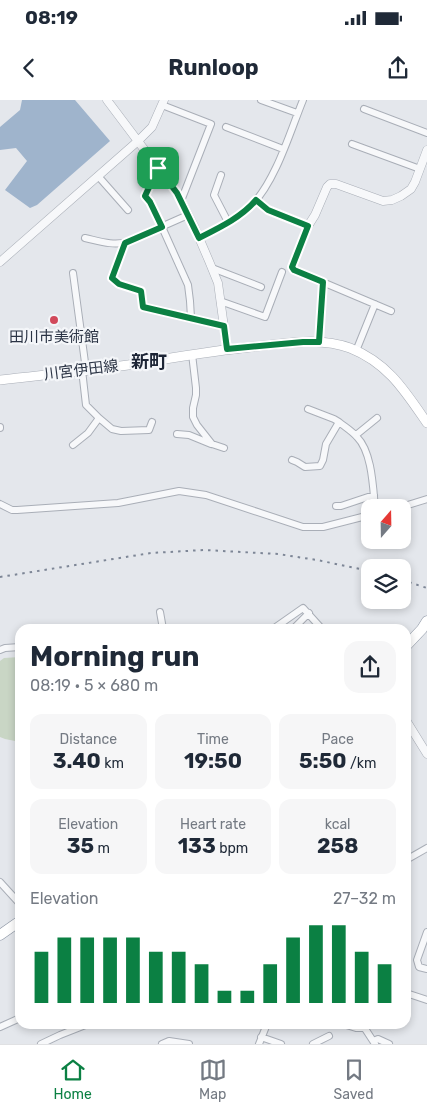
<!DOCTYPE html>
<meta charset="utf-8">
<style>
:root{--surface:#fff;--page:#f6f6f7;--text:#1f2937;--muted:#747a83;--line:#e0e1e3;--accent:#0b8043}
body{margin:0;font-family:Rubik,"Noto Sans JP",sans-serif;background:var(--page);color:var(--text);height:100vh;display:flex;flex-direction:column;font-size:19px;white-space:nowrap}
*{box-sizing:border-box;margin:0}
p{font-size:16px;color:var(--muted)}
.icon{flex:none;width:28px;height:28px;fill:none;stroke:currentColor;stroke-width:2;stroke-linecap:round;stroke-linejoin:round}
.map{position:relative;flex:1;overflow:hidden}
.side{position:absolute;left:15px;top:524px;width:396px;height:405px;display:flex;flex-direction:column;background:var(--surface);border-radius:15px;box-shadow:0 2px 8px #0003}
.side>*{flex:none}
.needle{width:32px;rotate:20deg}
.controls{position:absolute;left:361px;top:399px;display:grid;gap:10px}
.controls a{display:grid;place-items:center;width:50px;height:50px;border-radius:10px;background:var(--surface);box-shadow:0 2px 8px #0003;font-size:25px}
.pin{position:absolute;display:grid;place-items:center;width:42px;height:42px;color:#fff;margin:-21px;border-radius:10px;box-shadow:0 2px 8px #0006}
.round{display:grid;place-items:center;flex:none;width:52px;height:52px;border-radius:15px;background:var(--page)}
.summary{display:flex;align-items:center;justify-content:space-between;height:85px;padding:0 15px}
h1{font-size:28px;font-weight:700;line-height:38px}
.metrics{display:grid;grid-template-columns:repeat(3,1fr);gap:8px;height:85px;padding:5px 15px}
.metrics div{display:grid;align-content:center;border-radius:12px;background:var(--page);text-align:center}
.metrics b{font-size:21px;font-weight:700}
.metrics small{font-size:14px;font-weight:400}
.metrics p{font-size:14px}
.chart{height:140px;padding:10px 15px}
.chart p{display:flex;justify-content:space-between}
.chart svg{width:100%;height:90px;margin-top:5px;stroke:var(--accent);stroke-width:6}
.status{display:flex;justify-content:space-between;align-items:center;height:35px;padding:0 25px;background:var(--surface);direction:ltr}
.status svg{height:14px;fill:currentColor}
header{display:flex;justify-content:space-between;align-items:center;height:65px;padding:0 15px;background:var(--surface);font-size:22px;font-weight:700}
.dock{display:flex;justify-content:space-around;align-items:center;height:70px;border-top:1px solid var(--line);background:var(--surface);font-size:14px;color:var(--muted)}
.dock a{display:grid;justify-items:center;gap:2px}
.dock .on{color:var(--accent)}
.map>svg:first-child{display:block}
</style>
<div class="status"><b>08:19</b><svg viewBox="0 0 49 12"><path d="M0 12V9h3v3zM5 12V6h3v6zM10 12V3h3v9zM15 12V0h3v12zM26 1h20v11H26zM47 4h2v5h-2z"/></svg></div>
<header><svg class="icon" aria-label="back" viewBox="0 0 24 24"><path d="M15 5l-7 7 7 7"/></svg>Runloop<svg class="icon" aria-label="share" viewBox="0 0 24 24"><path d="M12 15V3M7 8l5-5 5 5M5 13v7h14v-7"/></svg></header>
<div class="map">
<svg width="427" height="944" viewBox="0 0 427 944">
<rect width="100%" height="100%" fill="#e4e7ec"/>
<path fill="#c9d6c5" d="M20,557v85l-15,-3 -5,-2v-76l4,-3z"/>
<path fill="#9fb4cc" d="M22,0h53l35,41 -73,64 -7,3 -25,-18 22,-29 -11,-13 -16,2v-23l20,-17z"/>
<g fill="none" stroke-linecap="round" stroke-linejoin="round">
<g stroke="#a9aeb7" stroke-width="8">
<path id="minor" d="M261,0l36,13
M162,5l49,19 -30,77
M364,9l63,24
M226,27l57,22
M352,44l68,25
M158,68l-13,28 5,6 12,25 26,58 2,16 1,17
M221,75l-7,20 14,27
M98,76l30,34
M308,126l-16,41 2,3 97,41
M85,138c14,3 28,8 42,4l61,-27
M199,138c18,-9 39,-19 53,-33 24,-25 38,-73 51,-105
M125,143l-13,35 7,6 22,7 2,16 81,19
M212,168l49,19
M73,173l13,97
M220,201l45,16 17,-45
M319,242l4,-60
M356,251l19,-47
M192,254l4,34v7l-3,13v9l4,8 15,19 12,4
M308,309l26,10 5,3
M99,318l13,11 9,2 28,-1 3,-8
M0,327v1
M177,334l12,1 22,9
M356,335l21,-17
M73,345l15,-12 11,-15 -13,-13 -4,-35
M292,360l5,2 8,5 15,-1 3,-6 3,-16 13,-22c6,5 13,9 18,15 15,15 16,50 18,71
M0,404l12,6h5l101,-7 61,-12 27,4 97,32h20l47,-12
M336,406h5l33,-11
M398,408l29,-9
M160,512l3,17
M273,529l30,-21 19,21
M293,529l16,-16
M0,550l5,-2 15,-1
M406,760l21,-12
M0,782l20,22
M427,832l-10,28 2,7 8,2
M406,893l21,7
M343,924l13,4h9
M362,924l13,20
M0,927l20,-9
M261,937l20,7
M373,941l5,-2 11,5
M41,944l19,-9 28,-11
M162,944l7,-3 20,3
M259,944l8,-20
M313,944l16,-8"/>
</g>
<g stroke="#a9aeb7" stroke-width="9">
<path id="tertiary" d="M107,0l70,93 17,33 15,35 9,22 9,66
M256,100l12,10 40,16 7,-11 12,-28 3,-3h6l47,17 9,-1 9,-4 10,-7 4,-7 12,-32
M0,162l138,-121 14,-14 12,-27
M406,620l21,34"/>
</g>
<g stroke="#a9aeb7" stroke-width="10">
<path id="secondary" d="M0,280c43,-5 86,-9 128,-15 44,-7 87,-15 132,-19 29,-3 61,-9 90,2 38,15 55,43 77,75"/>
</g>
<g stroke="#8b94a3" stroke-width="11">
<path id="trunk" d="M406,546l16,-17 5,-8
M0,835l20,-14"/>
</g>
<use href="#minor" stroke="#f7f8fa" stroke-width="6"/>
<use href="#tertiary" stroke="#f7f8fa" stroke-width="8"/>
<use href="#secondary" stroke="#fff" stroke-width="9"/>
<use href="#trunk" stroke="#fff" stroke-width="10"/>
<path stroke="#7d8696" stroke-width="2" stroke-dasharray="2.5 5" stroke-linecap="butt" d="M0,477l151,-24 53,-3 74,4 39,6 53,11
M402,480l25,8"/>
</g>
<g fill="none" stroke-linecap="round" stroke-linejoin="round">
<g stroke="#fff" stroke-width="10">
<path id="route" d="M158,68l19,25 22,45c20,-10 43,-21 57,-38l12,10 40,16 -16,41 2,3 29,12 -4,60h-16l-76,7 -3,-23 -81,-19 -2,-16 -22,-7 -7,-6 13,-35 37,-16 -12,-25 -5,-6z"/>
</g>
<use href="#route" stroke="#0b8043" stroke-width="6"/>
</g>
<circle fill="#d1495b" stroke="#f4f6f9" stroke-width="2" cx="54" cy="220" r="5"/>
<g text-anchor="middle" stroke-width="4.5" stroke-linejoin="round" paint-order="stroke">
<g font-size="15" fill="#2b3445" stroke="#f4f6f9">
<text x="54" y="242">田川市美術館</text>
</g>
<g font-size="15" fill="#2b3445" stroke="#f4f6f9">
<text transform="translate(81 270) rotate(-7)" y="5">川宮伊田線</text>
</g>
<g font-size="18" font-weight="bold" fill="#1d2536" stroke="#f4f6f9">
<text x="149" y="268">新町</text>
</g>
</g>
</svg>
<div class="controls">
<a><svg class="needle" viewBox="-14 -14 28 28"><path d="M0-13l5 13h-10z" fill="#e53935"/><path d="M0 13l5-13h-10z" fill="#747a83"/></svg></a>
<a><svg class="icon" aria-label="layers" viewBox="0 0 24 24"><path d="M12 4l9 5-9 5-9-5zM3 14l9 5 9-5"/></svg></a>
</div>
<div class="pin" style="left:158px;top:68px;background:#1e9e55"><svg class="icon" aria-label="arrive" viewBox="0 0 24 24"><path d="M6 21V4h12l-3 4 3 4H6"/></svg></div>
<section class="side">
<div class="summary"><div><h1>Morning run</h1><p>08:19 · 5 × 680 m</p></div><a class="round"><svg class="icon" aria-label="share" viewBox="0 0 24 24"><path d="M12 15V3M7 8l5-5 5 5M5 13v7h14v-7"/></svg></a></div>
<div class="metrics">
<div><p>Distance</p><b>3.40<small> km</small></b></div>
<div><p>Time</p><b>19:50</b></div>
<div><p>Pace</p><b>5:50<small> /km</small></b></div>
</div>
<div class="metrics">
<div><p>Elevation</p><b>35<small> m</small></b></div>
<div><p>Heart rate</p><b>133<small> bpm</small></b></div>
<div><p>kcal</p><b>258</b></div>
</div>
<div class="chart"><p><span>Elevation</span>27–32 m</p>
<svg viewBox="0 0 160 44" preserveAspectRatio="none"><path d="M5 44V19M15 44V12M25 44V12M35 44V12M45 44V12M55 44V19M65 44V19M75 44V25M85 44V38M95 44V38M105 44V25M115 44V12M125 44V6M135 44V6M145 44V19M155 44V25"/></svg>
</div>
</section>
</div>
<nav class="dock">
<a class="on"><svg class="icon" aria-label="home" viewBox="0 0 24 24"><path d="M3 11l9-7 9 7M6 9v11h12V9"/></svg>Home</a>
<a><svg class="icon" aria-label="map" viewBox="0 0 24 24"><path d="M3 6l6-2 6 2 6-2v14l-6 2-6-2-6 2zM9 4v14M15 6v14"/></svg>Map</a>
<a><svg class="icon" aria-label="saved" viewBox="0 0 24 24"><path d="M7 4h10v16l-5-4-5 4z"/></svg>Saved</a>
</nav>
